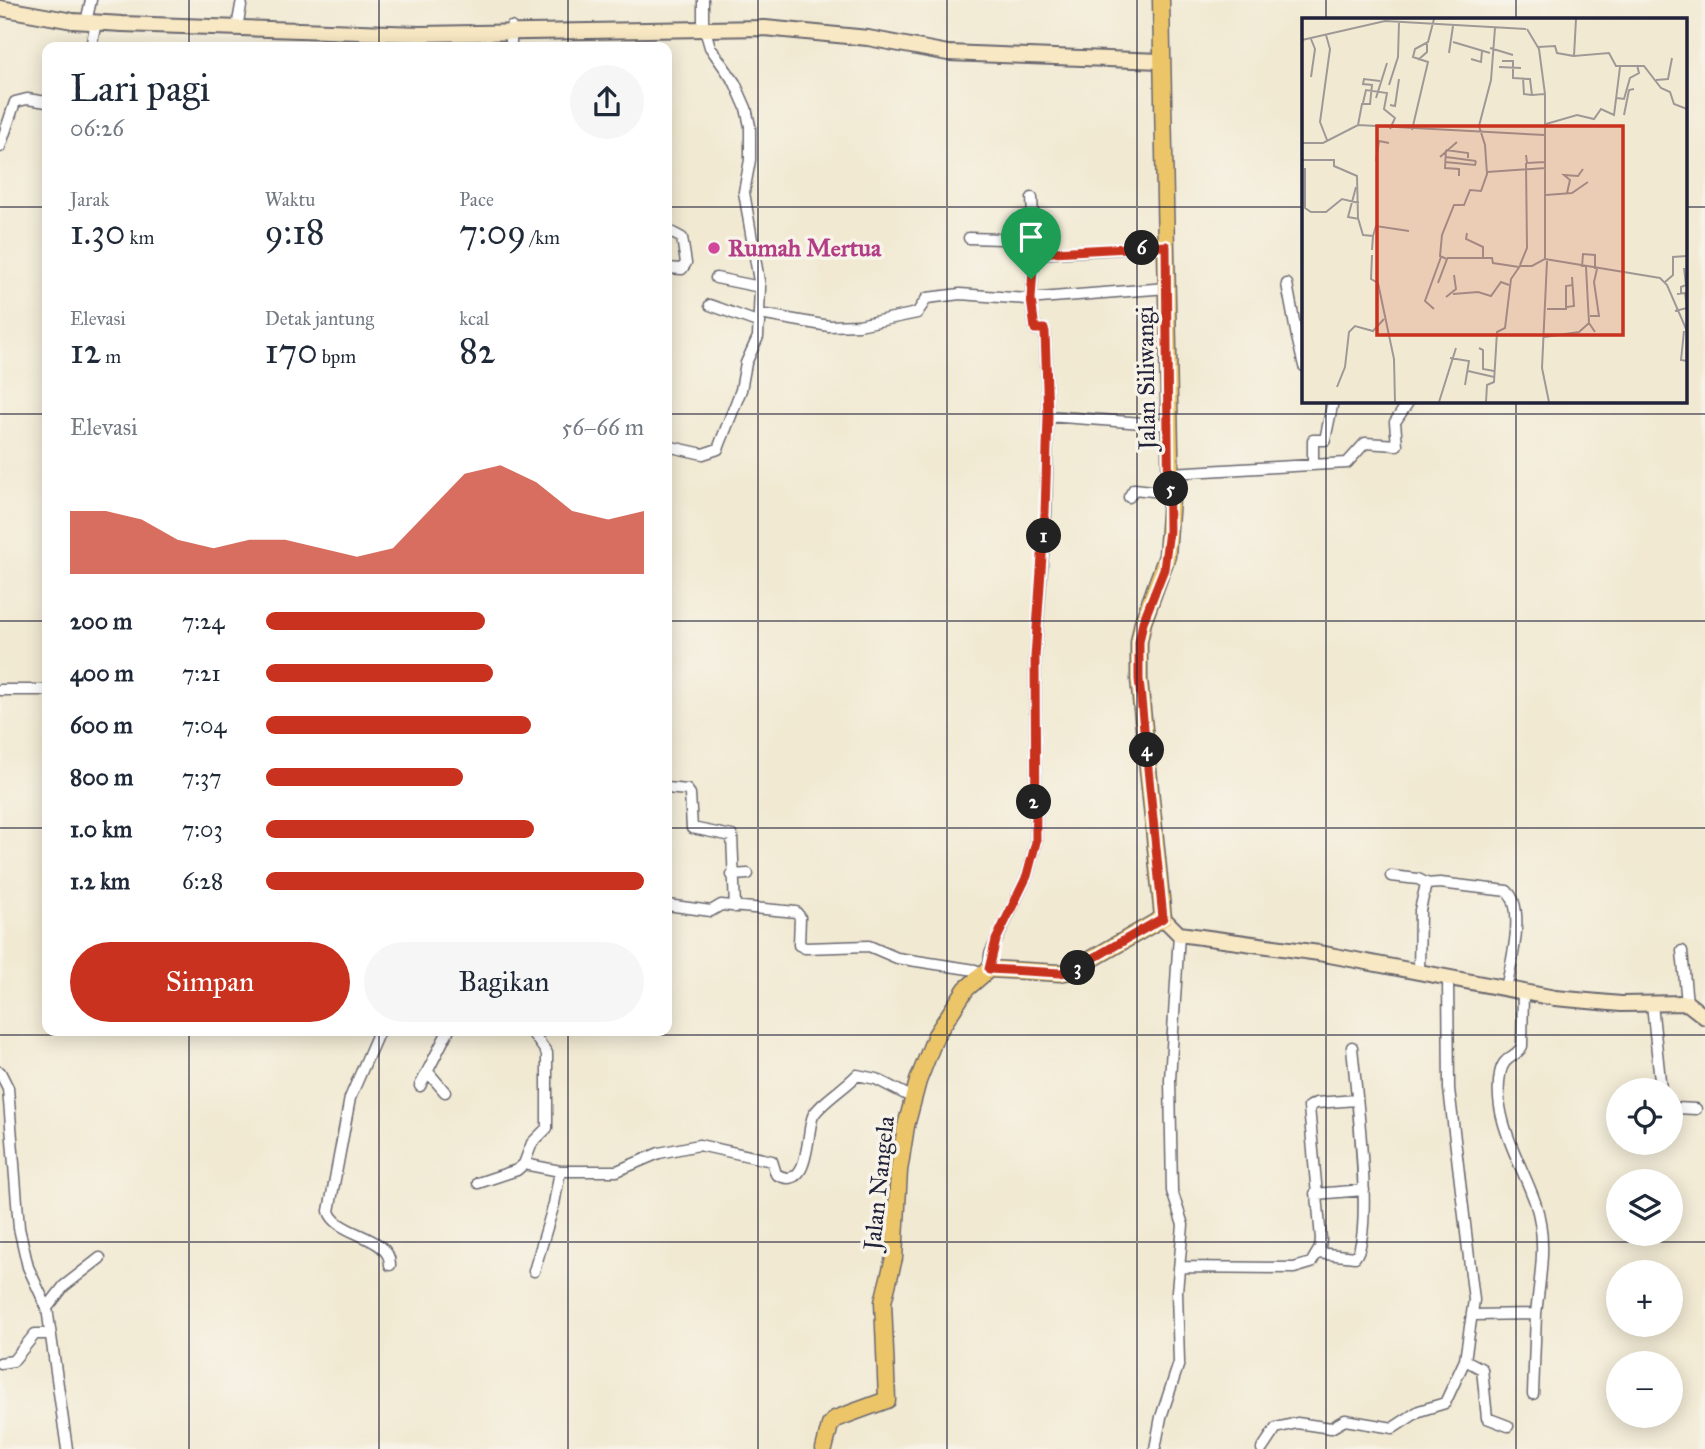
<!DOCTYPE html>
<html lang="id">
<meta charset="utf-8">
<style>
:root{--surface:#fff;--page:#f6f6f7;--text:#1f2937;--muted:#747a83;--accent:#c8321e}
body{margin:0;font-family:"IM FELL Great Primer",serif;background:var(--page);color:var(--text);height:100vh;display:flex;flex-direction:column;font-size:26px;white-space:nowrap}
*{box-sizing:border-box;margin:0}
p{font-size:23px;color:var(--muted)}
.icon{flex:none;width:38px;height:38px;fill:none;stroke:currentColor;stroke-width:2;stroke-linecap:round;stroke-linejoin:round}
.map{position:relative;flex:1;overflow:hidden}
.sheet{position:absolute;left:42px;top:42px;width:630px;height:994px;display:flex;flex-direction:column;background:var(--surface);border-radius:14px;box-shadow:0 4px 18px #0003}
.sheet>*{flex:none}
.controls{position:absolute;left:1606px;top:1078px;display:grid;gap:14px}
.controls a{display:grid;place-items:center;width:77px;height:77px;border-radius:50%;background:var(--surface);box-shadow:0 4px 18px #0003;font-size:35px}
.pin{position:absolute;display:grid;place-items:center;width:60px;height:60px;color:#fff;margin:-72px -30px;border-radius:50% 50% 50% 0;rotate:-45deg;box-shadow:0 0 7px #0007}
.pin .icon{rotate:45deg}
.km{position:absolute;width:35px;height:35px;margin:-18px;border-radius:50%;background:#222;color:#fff;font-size:19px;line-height:35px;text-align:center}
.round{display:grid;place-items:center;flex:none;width:74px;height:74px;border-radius:37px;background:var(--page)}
.headline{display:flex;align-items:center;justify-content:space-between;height:119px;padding:0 28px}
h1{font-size:38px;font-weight:600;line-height:52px}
.stats{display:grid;grid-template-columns:repeat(3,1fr);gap:10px;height:119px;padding:7px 28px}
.stats div{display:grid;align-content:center}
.stats b{font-size:35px;font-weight:600}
.stats small{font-size:19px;font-weight:400}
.stats p{font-size:19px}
.chart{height:196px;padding:14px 28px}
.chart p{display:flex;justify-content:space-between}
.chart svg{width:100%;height:126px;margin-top:7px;fill:var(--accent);opacity:.7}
.primary-button{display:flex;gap:14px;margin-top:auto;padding:14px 28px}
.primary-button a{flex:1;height:80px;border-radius:42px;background:var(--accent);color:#fff;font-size:28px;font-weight:600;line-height:80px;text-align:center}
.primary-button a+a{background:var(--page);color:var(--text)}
ul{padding:0 28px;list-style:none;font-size:23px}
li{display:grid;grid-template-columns:112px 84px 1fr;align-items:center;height:52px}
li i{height:18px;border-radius:9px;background:var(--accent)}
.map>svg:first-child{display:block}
</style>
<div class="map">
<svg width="1705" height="1449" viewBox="0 0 1705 1449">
<rect width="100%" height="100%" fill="#f7f3e8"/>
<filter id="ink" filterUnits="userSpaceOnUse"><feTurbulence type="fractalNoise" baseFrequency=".0143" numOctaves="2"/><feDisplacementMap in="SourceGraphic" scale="14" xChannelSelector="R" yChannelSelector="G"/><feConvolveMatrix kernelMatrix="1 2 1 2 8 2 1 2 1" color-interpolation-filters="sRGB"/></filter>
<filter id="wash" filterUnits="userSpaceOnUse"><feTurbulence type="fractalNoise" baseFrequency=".00686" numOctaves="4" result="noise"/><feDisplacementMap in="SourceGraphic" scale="28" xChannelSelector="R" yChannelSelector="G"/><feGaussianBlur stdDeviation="1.57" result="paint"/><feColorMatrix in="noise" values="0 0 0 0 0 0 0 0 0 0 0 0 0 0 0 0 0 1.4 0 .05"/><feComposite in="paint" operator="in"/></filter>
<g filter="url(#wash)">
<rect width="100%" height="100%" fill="#f1e9d2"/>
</g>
<g filter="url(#ink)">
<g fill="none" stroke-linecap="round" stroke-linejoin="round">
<g stroke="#6a6870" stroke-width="13">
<path id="street" d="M86,22l5,-22
M238,22l4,-22
M91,47l5,-25
M511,47v-20
M0,147l15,-45 12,-3 20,3
M1032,198l3,56 131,-8
M667,230l15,8 4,25 -4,6 -15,-1
M969,238l64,2
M716,278l44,9
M1287,284l10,53
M710,305l50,18
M760,314l69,12 30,-1 58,-12 10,-15 33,-4 67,5 140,-11
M1304,332l-7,5 7,29
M1048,416l122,9
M667,446l36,8 15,-5 23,-59 5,-27 12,-26 2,-50 -16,-95 6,-32v-34l-4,-18 -11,-25 -25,-36 -7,-24v-23
M1313,464v-24h12l8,-39
M1171,473l176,-10 18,-20 32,2 -2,-23 14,-21
M1129,497l5,-8 37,4
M0,690h47
M667,788l20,2 3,4 2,34 40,8 3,71
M732,875l16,-1
M1391,876l27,3 10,5
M667,905l44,6 10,-6 75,7 4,5 -1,28 6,3 64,-2 28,12 78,12 7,3
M1682,951l5,52
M989,969l1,-15 37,-78 9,-34 -1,-184 11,-145 2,-97 -3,-84 -2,-3h-8l-4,-30 3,-46
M1419,972l1,-62 6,-26 14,-1 67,8c19,17 4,73 -1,97
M1652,1004l9,86
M379,1031l-29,67 -21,113c7,25 62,24 61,54
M0,1072l8,16 11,140 9,39 19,41 20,141
M428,1072l17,20
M420,1086l28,-55
M1671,1104l5,4 20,1
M524,1164l36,7h57l42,-18 40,-8 73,16 4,13c35,20 30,-43 37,-58 6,-12 33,-29 44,-41l19,4 37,19
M478,1183l39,-13 7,-6 8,-21 15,-15v-75l-16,-22
M1315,1194l49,-4
M1318,1253l37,4c20,-21 0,-175 -3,-210
M1179,1267l115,1 17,-5 9,-15 1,-9 -12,-132 7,-4 40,-3
M534,1271l20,-67 6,-33
M47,1308l17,-22 36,-28
M1474,1315l62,-1c4,-38 12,-74 -1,-112 -14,-40 -43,-83 -35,-128 3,-19 17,-16 22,-28l1,-55
M1465,1360l17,9 5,49 21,8
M0,1363l13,-2 22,-27h14
M1533,1394l3,-80
M1155,1449l6,-32 18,-54 -2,-72 6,-66 -11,-34 -2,-111 9,-146
M1262,1449l14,-21 21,-5 34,5 14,-8 48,8 26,-17 26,-8 20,-43 9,-60 -25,-211 -1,-112"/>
</g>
<g stroke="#6a6870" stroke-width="18">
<path id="secondary" d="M0,8l73,13 49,3 298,10 345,-6 103,10 80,15 213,8
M1163,918l16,16 140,19 236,45 66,6 66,-1 18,14"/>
</g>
<g stroke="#6a6870" stroke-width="19">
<path id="primary" d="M824,1449l6,-24 5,-6 52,-19 -4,-98 11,-44 5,-87 7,-45 12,-45 18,-46 30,-46 23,-20 71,4 11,-2 92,-53 -24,-239v-37l4,-20 24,-66 4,-57 -10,-499"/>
</g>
<use href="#street" stroke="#fff" stroke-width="10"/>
<use href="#secondary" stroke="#f8e8c3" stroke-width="14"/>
<use href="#primary" stroke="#edc569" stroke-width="16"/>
</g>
</g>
<g fill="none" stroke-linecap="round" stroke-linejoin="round" filter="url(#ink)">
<g stroke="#fff" stroke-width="14">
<path id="route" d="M1166,246l3,285 -5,38 -21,53 -4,20v37l24,239 -92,53 -11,2 -71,-4 7,-29 31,-64 9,-34 -1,-185 10,-144 3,-97 -3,-84 -1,-3h-9l-4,-30 3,-46z"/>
</g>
<use href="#route" stroke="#c8321e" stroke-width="9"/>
</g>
<path fill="none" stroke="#22223b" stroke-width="2" stroke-opacity="0.55" d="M189,0v47M379,0v47M568,0v47M758,0v1449M947,0v1449M1137,0v1449M1326,0v19M1516,0v19M0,207h47M667,207h637M1686,207h19M1326,401v1048M1516,401v1048M0,414h47M667,414h1038M0,621h47M667,621h1038M0,828h47M667,828h1038M189,1031v418M379,1031v418M568,1031v418M0,1035h1705M0,1242h1705"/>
<circle fill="#d1479c" stroke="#f7f3e8" stroke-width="2.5" cx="714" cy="248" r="7"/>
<g text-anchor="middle" stroke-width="7" stroke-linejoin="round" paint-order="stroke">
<g font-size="24" font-weight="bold" fill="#b23c85" stroke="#f7f3e8" text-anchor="start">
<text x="728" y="256">Rumah Mertua</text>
</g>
<g font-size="24" fill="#22223b" stroke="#f7f3e8">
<text transform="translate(1146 378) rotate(-91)" y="8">Jalan Siliwangi</text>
<text transform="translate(879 1183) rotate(-84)" y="8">Jalan Nangela</text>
</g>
</g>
<g transform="translate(1302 18)">
<rect width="385" height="385" fill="#f1e9d2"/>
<path fill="none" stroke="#9e9996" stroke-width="2" d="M274,1l-2,37 35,-3 7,13h28l17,22 9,4 4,12 13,5M24,17l4,14 -10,73 7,18M9,21l4,10 -4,28M0,22l83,-19 141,8M151,24l37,11M236,29l17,-1 2,7 17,3M188,30l23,7M147,35l4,-27M169,41l10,3 1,-11M116,42l9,-8v-10M200,43h11v17l17,1 2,16 13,-1M197,49l22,1M221,60l1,16 8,1M354,62l12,-1 4,-21M71,67l-10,-1 1,-5 16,2M87,67l9,-28 1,-35M74,80l11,-35M315,80l7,1 6,-21 9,-5 -2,-8M61,85l3,-13 21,3 -3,16 11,9 -5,11M88,87l5,1 4,-27M322,97l5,-25 5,-1M244,106l31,-9 17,4 7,-10 13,6 6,-48M56,107l4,-21h8l2,-19M110,112l16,-68 -15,-5 2,-8 13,-7 6,-23M0,125h21l35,-18 187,10M144,132l-1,18 14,1v7M144,132l22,3v5M224,137l1,8 18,-1M138,139l17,-15M144,139l30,4M0,142h32v6l23,10 1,42 5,17 10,1 -1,14M74,143l3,-20 10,2M143,144l30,3 1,-4M3,150v27M185,154l59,-4M54,169l-8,30 11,2M265,175l3,-13 -6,-5 14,1 5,-7M3,177v13l6,4h15l16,-13 17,4M244,177l26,-2 16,-11M165,215l-1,6 17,8v10M71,218l3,-10 33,5M70,237l-1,24 7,4 16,76 1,43M145,240h45l1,5 26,4M243,241l115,19 7,7 20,46M245,243l-5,107 7,34M218,247l7,-17 -1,-85M280,249l1,-13 12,1v14M284,249l3,56 6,9M363,264l8,-7v-18l14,-1M136,265l9,-24 -7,-3 2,-21 12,-30h10l6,-15 11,1 6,-17 -2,-29 -6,-19 12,-46 4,-52M151,276l25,-2 13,4 10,-14 8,3M379,276v-7l5,-2 -2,-17M144,279l10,-8 -2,-14M265,289l7,-1 -2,-29M132,291l-9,-8 16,-44M245,291h19v-23l7,-1M373,293l12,-3 -2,-15 -8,1M288,298h9l-5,-34 3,-13M382,313l-3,29 6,1M242,319l35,-5 10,-9M177,330l4,2v19l11,2M148,340l19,3 -4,24M166,353l26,6M35,369l8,-20 4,-35 6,-6 18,5 11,-12M137,384l17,-54M184,384l1,-17 7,-3 3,-50 8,-4 6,-49 9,-13h12l13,-7v-165l-6,-45 -12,-20"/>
<path fill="#c8321e" fill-opacity="0.15" stroke="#c8321e" stroke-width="3.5" d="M75,108h246v209h-246z"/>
<rect width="385" height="385" fill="none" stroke="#22223b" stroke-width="3.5"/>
</g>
</svg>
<div class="controls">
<a><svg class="icon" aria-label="locate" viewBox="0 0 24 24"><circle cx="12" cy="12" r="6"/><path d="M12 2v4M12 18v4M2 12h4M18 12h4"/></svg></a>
<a><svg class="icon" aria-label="layers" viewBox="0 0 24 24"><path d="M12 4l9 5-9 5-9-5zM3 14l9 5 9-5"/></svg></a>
<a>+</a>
<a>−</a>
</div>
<div class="pin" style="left:1031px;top:279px;background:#1e9e55"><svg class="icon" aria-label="arrive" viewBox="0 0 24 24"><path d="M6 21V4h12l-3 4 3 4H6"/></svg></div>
<b class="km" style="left:1044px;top:536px">1</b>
<b class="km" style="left:1034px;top:802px">2</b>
<b class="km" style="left:1078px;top:968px">3</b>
<b class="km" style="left:1147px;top:750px">4</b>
<b class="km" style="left:1171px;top:489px">5</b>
<b class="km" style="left:1142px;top:248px">6</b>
<section class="sheet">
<div class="headline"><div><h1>Lari pagi</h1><p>06:26</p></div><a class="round"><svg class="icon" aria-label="share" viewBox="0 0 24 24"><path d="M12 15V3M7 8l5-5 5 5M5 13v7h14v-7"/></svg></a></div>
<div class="stats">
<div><p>Jarak</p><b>1.30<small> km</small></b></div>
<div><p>Waktu</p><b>9:18</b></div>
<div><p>Pace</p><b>7:09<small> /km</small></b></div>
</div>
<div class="stats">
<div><p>Elevasi</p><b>12<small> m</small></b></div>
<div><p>Detak jantung</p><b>170<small> bpm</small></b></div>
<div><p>kcal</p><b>82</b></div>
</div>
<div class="chart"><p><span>Elevasi</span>56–66 m</p>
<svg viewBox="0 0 160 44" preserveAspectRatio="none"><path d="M0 44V22L10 22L20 25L30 32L40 35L50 32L60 32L70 35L80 38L90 35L100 22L110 9L120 6L130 12L140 22L150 25L160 22V44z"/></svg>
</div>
<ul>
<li><b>200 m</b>7:24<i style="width:58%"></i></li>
<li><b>400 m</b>7:21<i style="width:60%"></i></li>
<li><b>600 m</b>7:04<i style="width:70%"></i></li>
<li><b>800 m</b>7:37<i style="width:52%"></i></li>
<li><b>1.0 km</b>7:03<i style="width:71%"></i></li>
<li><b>1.2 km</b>6:28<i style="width:100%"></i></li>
</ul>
<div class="primary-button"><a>Simpan</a><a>Bagikan</a></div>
</section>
</div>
